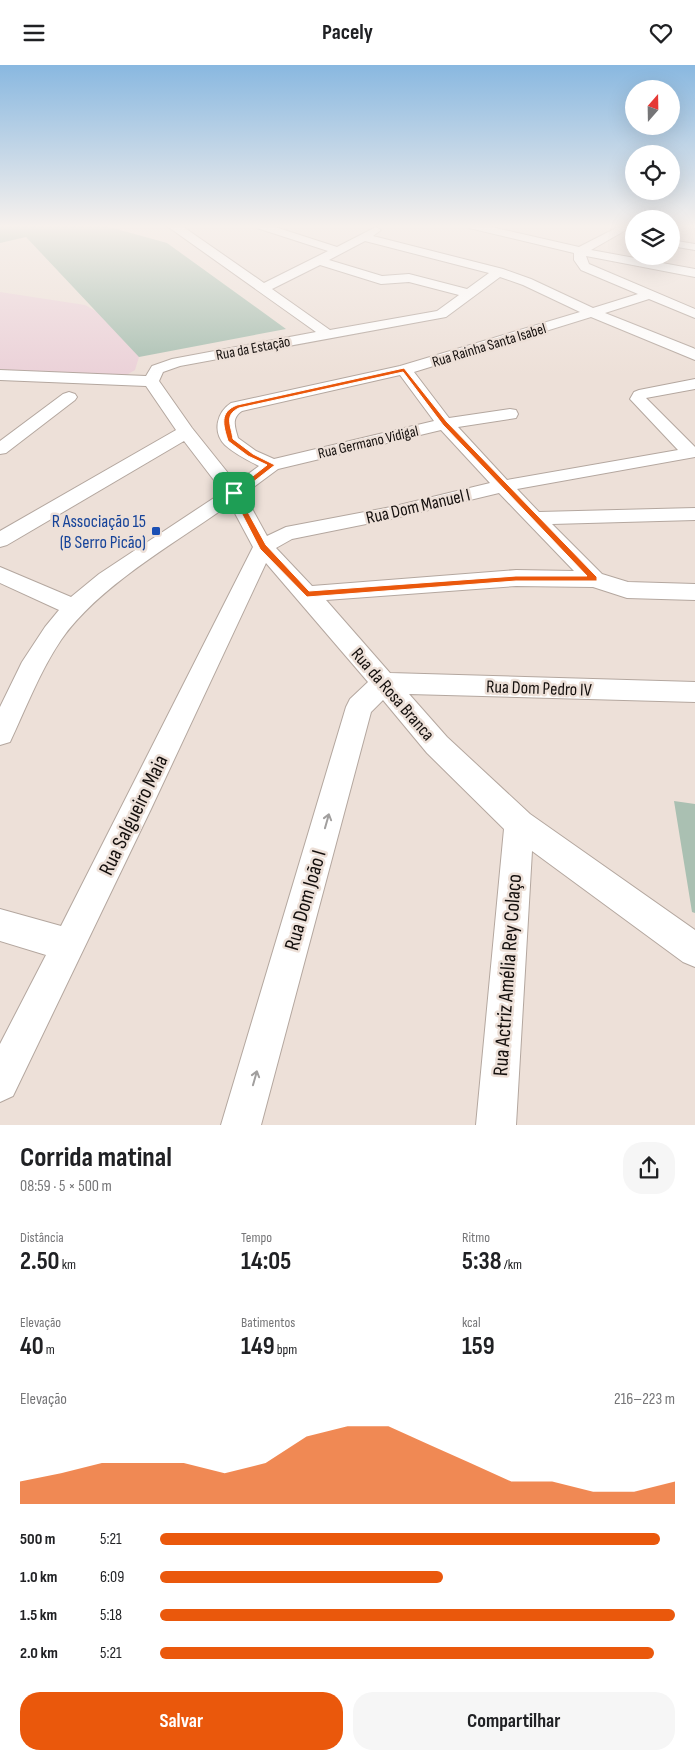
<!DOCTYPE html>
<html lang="pt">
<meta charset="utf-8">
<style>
:root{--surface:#fff;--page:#f6f6f6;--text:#202124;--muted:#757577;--accent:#ea580c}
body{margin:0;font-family:"Sofia Sans Condensed",sans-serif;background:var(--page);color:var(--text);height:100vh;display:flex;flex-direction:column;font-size:19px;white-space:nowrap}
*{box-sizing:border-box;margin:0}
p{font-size:16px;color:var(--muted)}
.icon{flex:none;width:28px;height:28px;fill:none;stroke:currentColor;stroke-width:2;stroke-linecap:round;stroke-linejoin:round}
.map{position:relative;height:1060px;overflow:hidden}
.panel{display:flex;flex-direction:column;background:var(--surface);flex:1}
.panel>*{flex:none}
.needle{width:32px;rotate:20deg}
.tools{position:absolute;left:625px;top:15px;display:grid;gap:10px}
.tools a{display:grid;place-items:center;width:55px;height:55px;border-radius:50%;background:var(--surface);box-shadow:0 5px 20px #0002;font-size:25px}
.pin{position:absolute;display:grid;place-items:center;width:42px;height:42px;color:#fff;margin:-21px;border-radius:10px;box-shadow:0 2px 8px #0006}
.round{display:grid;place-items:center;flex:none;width:52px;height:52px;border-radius:20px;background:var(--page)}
.overview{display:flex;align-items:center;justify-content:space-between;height:85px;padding:0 20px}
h1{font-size:28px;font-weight:700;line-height:38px}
.figures{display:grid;grid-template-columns:repeat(3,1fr);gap:8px;height:85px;padding:5px 20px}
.figures div{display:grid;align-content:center}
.figures b{font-size:25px;font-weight:700}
.figures small{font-size:14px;font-weight:400}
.figures p{font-size:14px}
.chart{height:140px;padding:10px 20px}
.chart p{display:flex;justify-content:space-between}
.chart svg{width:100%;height:90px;margin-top:5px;fill:var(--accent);opacity:.7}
.action{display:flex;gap:10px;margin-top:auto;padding:10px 20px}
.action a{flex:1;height:58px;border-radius:20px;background:var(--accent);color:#fff;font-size:20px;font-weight:700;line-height:58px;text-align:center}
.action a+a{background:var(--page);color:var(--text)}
ul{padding:0 20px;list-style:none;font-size:16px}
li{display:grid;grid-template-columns:80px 60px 1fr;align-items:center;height:38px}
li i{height:12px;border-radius:6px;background:var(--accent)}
header{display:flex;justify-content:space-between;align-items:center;height:65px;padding:0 20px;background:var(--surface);font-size:22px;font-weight:700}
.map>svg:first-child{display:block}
</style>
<header><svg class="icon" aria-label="menu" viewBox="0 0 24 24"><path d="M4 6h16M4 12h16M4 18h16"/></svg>Pacely<svg class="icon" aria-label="heart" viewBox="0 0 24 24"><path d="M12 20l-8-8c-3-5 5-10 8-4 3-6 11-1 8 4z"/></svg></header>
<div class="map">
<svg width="695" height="1060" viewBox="0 0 695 1060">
<rect width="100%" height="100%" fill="#ede0d8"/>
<path fill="#ebd1d8" d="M0,227l85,13 55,31 -1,21 -4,13 -12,7 -123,-2z"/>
<path fill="#aac0b2" d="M0,161h106l61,17 119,86 -147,28 -113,-120 -26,6z
M674,736l21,3v109l-3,-1z"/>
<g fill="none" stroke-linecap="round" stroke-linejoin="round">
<g stroke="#b4a79f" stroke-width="2">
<path id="minor" d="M167,161h15l82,57 64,-32 -71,-23 -1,-2h16l65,21 39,-20 5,3 -8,6 130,33 28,10 62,29 45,-14 -57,-24 -7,-10v-7l-105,-25 -1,-2h19l92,21 41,-21h13l-42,24 104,19v8l-109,-21 3,8 106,45v9l-46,-19 -44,14 88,35 2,1v11l-104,-43 -177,55 35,46 61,-9 6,1 2,4 -2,4 -58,9 49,53 171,-30 -48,-51 4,-7 5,-2 56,-11v10l-49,9 49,49v10l-178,32 22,23 156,-4v12l-143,4 50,50 26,8 67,2v16l-68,-2 -34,-11 -77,-1 -190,14 64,73 305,9v20l-286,-8 38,43 83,77 165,116v37l-12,-5 -151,-111 -16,274h-40l28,-296 -77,-76 -44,-53 -12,12 -110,413h-40l125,-418 4,-8 18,-17 -102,-119 -115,246 -138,287 -13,6v-58l46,-89 -46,-14v-32l61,17 192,-379 -23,-43c-53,38 -132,82 -169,136 -21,31 -35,68 -51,102l-10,3v-38l22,-45 23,-35 14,-17 -59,-27v-16l71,30 28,-23 124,-82 -39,-51 -177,104 -7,2v-16l176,-101 -30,-44 -146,-6v-10l146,6 6,-10 20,-7 144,-27zM365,176l124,32 -22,16 -58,-15 -27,2 -53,-16zM320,200l61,19 28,-2 50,13 -22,16 -107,19 -58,-41zM500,212l23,8 57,27 -180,54 -169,37c-14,9 -19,29 -6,42 10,9 22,15 34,21l-23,17 -44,-55 -33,-47 4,-9 17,-6 266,-49zM400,310l34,46 -160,38 -18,-8 -18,-13c-3,-11 -7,-20 4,-27zM441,365l49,53 -99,24 -105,20 -19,9 -23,-42 34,-25zM499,428l75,78 -58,-1 -204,16 -36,-38 16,-9 99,-20z
M671,175l24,4v6l-24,-4z
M69,327l6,2 2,3 -2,3 -69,53 -6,1v-13l63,-47z"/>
</g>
<use href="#minor" fill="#fff" fill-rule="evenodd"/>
</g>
<defs><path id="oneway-shaft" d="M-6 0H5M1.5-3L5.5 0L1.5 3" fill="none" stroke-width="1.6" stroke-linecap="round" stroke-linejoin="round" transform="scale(1.25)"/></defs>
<g stroke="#a19f9e">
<use href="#oneway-shaft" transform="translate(327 756) rotate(-74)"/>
<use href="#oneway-shaft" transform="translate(255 1013) rotate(-74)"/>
</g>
<linearGradient id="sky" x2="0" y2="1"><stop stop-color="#89b8e0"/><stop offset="0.52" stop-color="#f7f1ed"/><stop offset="1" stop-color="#f7f1ed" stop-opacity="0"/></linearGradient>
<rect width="695" height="310" fill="url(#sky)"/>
<path fill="#ea580c" stroke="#fff" fill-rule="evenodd" d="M404,303l43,54 150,155v4h-81l-209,16 -47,-48 -29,-56 36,-28 -19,-9 -20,-15c-5,-16 -9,-29 9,-36zM403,307l40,53 144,151h-71l-207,15 -43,-46 -28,-51 37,-29 -22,-11 -20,-15c-2,-14 -9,-24 6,-31z"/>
<rect fill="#1a4fb4" stroke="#ede0d8" stroke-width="2" x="151" y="461" width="10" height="10" rx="2.5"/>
<g text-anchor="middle" stroke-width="5" stroke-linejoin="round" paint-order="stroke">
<g font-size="15" fill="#140f0d" stroke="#ede0d8">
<text transform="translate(489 280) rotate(-17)" y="5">Rua Rainha Santa Isabel</text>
<text transform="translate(253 283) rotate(-11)" y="5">Rua da Estação</text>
<text transform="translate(368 377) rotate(-13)" y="5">Rua Germano Vidigal</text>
</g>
<g font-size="18" fill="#140f0d" stroke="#ede0d8">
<text transform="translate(418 441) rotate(-13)" y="6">Rua Dom Manuel I</text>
<text transform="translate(539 623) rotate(2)" y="6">Rua Dom Pedro IV</text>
<text transform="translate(393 629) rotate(49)" y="6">Rua da Rosa Branca</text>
</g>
<g font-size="18" fill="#164399" stroke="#ede0d8" text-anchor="end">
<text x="146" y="462">R Associação 15<tspan x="146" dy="21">(B Serro Picão)</tspan></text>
</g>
<g font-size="21" fill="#140f0d" stroke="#ede0d8">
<text transform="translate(133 750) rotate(-64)" y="7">Rua Salgueiro Maia</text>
<text transform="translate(305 835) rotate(-74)" y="7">Rua Dom João I</text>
<text transform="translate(507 910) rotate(-86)" y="7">Rua Actriz Amélia Rey Colaço</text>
</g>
</g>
</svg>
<div class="tools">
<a><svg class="needle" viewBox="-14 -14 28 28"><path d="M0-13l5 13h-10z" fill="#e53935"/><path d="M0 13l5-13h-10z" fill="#757577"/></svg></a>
<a><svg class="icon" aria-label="locate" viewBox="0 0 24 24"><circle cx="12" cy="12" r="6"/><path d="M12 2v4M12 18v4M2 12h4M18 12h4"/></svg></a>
<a><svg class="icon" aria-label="layers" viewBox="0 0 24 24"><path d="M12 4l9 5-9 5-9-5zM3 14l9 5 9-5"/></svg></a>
</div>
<div class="pin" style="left:234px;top:428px;background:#1e9e55"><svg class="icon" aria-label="arrive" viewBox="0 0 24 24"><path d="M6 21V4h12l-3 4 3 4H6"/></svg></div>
</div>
<section class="panel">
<div class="overview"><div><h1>Corrida matinal</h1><p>08:59 · 5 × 500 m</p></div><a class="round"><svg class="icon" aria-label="share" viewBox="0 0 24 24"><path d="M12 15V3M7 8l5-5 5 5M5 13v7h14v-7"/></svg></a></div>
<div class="figures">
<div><p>Distância</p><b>2.50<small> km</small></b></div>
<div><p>Tempo</p><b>14:05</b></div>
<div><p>Ritmo</p><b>5:38<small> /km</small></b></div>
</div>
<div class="figures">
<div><p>Elevação</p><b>40<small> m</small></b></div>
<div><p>Batimentos</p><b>149<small> bpm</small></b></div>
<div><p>kcal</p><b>159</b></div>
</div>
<div class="chart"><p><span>Elevação</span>216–223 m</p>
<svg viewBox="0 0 160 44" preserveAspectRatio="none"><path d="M0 44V33L10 29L20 24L30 24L40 24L50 29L60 24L70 11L80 6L90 6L100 15L110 24L120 33L130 33L140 38L150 38L160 33V44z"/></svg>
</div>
<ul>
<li><b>500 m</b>5:21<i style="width:97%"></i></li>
<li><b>1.0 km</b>6:09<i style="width:55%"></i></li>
<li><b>1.5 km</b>5:18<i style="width:100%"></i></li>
<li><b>2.0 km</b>5:21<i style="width:96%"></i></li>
</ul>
<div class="action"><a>Salvar</a><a>Compartilhar</a></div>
</section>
